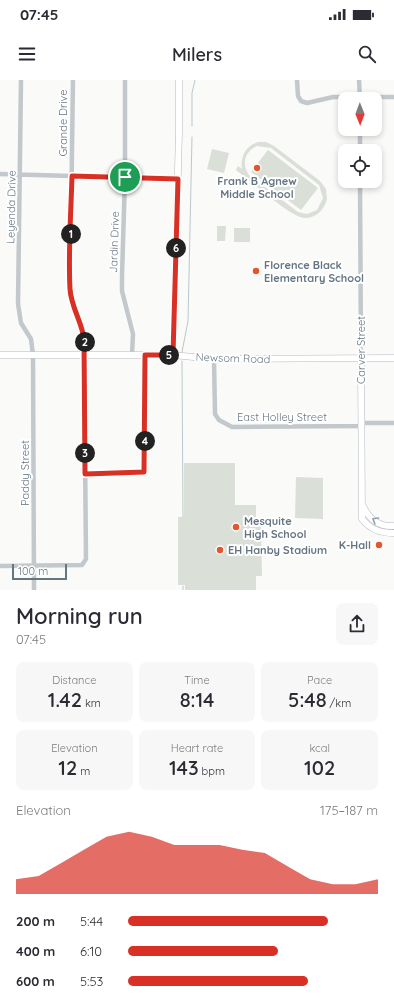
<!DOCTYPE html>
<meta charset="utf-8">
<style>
:root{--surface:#fff;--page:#f7f7f7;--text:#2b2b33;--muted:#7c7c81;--accent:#d93025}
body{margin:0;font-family:Quicksand,sans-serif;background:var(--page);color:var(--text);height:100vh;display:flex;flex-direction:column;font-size:15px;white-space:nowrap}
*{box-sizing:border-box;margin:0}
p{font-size:13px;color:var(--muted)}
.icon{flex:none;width:22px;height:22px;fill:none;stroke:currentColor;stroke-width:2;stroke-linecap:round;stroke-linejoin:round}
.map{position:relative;height:510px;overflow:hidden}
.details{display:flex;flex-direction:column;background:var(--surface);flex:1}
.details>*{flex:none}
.needle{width:26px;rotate:179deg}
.buttons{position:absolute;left:338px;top:12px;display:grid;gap:8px}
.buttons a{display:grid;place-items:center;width:44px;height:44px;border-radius:8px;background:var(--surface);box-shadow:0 2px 6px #0003;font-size:20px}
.scale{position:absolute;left:12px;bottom:10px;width:55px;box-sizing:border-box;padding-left:4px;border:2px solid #657683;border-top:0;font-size:11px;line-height:14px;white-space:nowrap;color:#657683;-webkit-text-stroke:3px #fff;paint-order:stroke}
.pin{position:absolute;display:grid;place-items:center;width:34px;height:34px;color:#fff;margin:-17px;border:2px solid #fff;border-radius:50%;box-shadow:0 1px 4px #0007}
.km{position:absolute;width:20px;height:20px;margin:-10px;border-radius:50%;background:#222;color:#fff;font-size:11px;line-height:20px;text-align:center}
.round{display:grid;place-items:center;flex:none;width:42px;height:42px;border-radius:8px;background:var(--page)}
.overview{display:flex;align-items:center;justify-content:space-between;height:68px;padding:0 16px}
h1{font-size:22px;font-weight:600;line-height:30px}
.figures{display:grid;grid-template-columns:repeat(3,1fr);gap:6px;height:68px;padding:4px 16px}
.figures div{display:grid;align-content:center;border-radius:8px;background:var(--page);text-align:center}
.figures b{font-size:20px;font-weight:600}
.figures small{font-size:11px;font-weight:400}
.figures p{font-size:11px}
.chart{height:112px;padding:8px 16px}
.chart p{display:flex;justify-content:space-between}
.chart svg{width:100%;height:72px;margin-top:4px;fill:var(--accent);opacity:.7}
ul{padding:0 16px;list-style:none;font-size:13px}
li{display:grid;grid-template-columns:64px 48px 1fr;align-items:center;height:30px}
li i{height:10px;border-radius:5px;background:var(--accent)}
.status{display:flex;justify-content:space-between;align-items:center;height:28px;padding:0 20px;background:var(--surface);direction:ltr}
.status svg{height:11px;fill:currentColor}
header{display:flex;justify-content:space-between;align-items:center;height:52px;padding:0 16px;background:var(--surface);font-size:18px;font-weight:600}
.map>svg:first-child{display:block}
</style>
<div class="status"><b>07:45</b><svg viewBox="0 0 49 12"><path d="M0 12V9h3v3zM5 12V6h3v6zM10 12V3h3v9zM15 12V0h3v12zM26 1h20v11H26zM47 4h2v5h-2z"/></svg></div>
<header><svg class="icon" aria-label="menu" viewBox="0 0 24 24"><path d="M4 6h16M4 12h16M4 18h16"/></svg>Milers<svg class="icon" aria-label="search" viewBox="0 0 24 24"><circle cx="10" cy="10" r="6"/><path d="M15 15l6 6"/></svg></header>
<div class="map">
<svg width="394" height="510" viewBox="0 0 394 510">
<rect width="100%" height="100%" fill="#fafaf8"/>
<path fill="#dadfd7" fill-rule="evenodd" d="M258,62h8l8,4 46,35 6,8 1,10c-3,12 -13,22 -27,18 -13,-4 -51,-37 -64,-47l2,-4 4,3c-2,-13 4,-23 16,-27zM257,66l14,2 48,37 4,13 -6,12 -10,4 -9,-2 -49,-37c-8,-11 -4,-24 8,-29z
M212,69l17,4 -5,20 -17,-4z
M268,70l50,38 -17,22 -50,-38z
M217,146h9l-1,15h-8z
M234,148h16v14h-16z
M184,383h51v42h21v18h5l1,53h-6v14h-71v-5h-7v-68h6z
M296,397l27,1v41l-28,-1z"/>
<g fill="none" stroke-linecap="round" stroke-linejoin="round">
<path stroke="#bbc7cb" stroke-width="1" d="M192,46v-33l3,-13
M182,272l6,-31 4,-184
M182,281l1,156
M183,506v4"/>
<g stroke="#b3babf" stroke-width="7">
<path id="secondary" d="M0,275h173l41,4 180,-1
M173,275l6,-223v-52
M361,279l1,160c9,11 18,14 32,14
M363,426c6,13 16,21 31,20"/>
</g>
<path stroke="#c3c8cc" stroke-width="4.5" d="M21,0l-3,224 3,19 10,16 2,16 1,235
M125,0v97l-3,99v15l11,43 -1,21
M297,0l1,16 3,5 6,2 26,-6h61
M359,0l1,19
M360,49v22
M0,94l178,5
M360,101l1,178
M214,279l1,55 4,6 13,7 129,-1
M361,343h33
M85,394l59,-2 1,-117
M0,486l82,-1 4,-6 -2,-220 -1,-9 -7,-15 -6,-26 3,-209"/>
<use href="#secondary" stroke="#fff" stroke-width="6"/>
</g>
<defs><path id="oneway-chevron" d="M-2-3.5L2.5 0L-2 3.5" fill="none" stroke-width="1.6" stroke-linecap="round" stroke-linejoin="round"/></defs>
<use stroke="#939fa8" href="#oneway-chevron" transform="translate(375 440) rotate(-149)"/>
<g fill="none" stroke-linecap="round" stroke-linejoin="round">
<g stroke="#fff" stroke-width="8">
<path id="route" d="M72,96l106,3 -5,176h-28l-1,117 -59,2 -1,-135c-2,-17 -13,-32 -14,-50 -2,-37 1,-76 2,-113z"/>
</g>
<use href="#route" stroke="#d93025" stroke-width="5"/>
</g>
<g fill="#e4572e" stroke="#fff" stroke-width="1.5">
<circle cx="257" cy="88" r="4"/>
<circle cx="256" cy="191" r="4"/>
<circle cx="236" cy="447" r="4"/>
<circle cx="379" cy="465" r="4"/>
<circle cx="220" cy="470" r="4"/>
</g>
<g text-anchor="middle" stroke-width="4" stroke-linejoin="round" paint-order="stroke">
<g font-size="11" fill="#657683" stroke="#fff">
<text transform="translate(63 43) rotate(-90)" y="4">Grande Drive</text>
<text transform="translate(11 127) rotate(-89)" y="4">Leyenda Drive</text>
<text transform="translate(114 162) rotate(-88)" y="4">Jardin Drive</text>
<text transform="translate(361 270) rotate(-90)" y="4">Carver Street</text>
<text transform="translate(233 278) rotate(2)" y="4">Newsom Road</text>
<text x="282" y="341">East Holley Street</text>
<text transform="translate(25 393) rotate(-90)" y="4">Paddy Street</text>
</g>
<g font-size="11" font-weight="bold" fill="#657683" stroke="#fff" text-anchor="start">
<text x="257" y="105" text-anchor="middle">Frank B Agnew<tspan x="257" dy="13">Middle School</tspan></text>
<text x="264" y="189">Florence Black<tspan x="264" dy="13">Elementary School</tspan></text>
<text x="244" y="445">Mesquite<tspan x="244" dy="13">High School</tspan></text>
<text x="371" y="469" text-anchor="end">K-Hall</text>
<text x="228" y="474">EH Hanby Stadium</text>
</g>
</g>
</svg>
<div class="buttons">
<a><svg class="needle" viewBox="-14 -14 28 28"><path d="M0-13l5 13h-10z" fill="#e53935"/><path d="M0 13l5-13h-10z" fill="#7c7c81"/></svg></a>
<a><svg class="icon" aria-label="locate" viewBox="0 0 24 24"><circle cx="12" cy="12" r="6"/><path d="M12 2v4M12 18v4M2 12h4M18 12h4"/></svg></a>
</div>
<div class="scale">100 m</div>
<div class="pin" style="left:125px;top:97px;background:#1e9e55"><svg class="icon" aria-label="arrive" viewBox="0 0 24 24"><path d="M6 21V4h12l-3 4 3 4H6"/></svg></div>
<b class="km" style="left:71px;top:154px">1</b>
<b class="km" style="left:85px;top:262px">2</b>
<b class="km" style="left:85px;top:373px">3</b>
<b class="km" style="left:145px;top:361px">4</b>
<b class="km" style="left:169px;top:275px">5</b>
<b class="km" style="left:176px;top:168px">6</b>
</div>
<section class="details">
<div class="overview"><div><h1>Morning run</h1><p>07:45</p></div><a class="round"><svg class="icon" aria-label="share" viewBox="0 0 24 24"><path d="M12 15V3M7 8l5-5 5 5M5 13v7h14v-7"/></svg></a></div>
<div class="figures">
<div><p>Distance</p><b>1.42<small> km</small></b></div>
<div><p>Time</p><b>8:14</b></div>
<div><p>Pace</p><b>5:48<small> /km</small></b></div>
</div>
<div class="figures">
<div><p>Elevation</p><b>12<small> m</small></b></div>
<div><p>Heart rate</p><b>143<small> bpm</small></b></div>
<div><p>kcal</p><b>102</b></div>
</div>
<div class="chart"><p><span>Elevation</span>175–187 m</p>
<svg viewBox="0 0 160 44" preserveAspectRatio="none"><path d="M0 44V35L10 33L20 25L30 17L40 9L50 6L60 9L70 14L80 14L90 14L100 17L110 19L120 27L130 35L140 38L150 38L160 35V44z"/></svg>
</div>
<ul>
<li><b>200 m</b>5:44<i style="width:80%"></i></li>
<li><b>400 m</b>6:10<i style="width:60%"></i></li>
<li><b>600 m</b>5:53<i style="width:72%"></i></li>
</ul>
</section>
